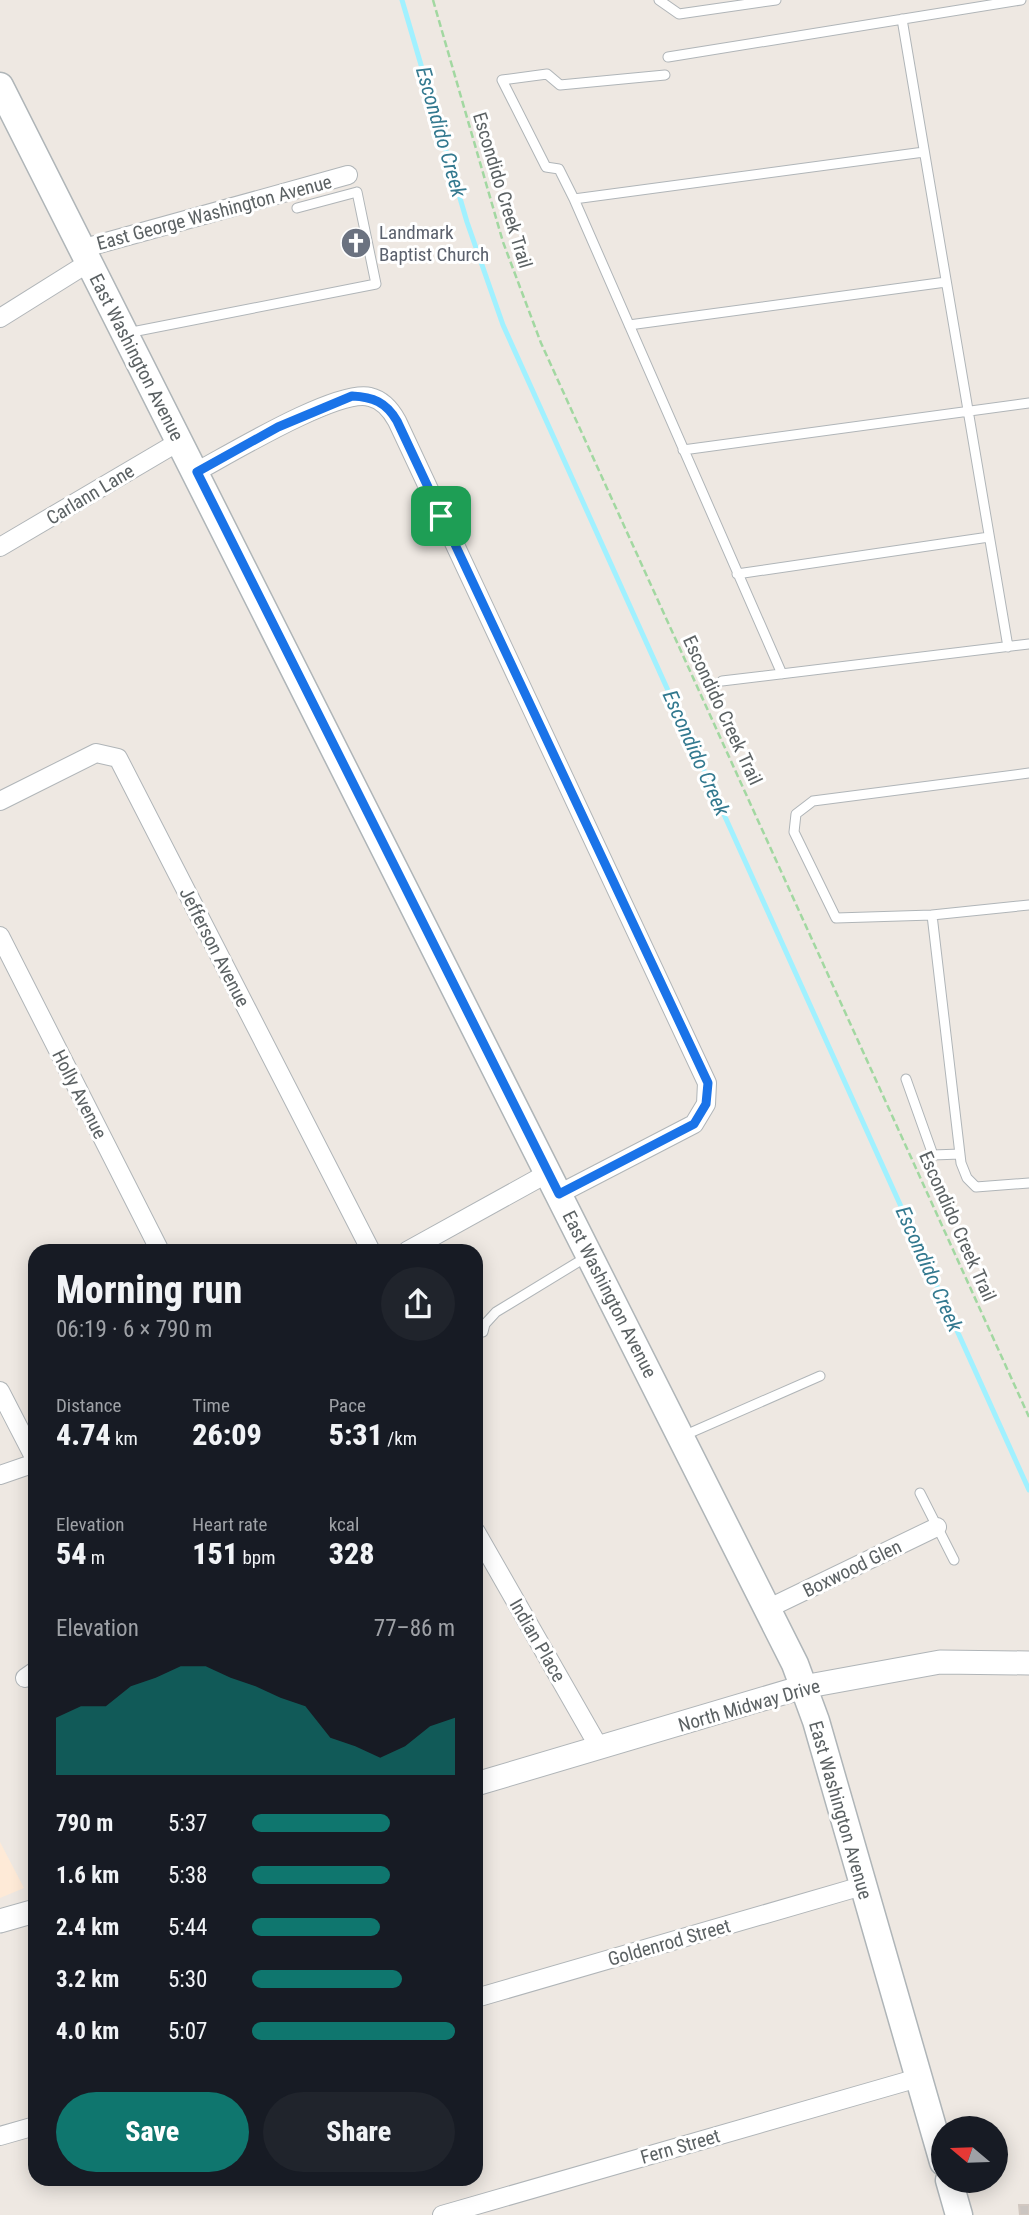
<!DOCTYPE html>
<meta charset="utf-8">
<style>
:root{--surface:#171b24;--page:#20242c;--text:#f1f3f6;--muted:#9ea1a6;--accent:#0f766e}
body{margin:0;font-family:"Roboto Condensed",sans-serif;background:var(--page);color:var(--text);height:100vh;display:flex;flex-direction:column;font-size:26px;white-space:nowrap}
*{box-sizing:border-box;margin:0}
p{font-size:23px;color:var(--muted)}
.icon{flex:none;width:38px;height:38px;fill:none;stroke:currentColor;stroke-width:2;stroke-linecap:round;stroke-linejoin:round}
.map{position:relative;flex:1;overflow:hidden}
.drawer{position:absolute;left:28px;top:1244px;width:455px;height:942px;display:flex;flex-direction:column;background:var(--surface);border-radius:21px;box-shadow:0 4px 18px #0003}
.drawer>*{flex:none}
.needle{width:46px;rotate:289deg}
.buttons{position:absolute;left:931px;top:2116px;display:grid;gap:14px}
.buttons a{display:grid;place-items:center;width:77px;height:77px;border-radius:50%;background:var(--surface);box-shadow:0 4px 18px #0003;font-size:35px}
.pin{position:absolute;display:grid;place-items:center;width:60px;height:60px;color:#fff;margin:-30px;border-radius:14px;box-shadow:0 4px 10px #0006}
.round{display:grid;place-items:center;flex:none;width:74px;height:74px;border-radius:37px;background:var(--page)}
.overview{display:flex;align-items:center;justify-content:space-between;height:119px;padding:0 28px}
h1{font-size:38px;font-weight:800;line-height:52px}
.stats{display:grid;grid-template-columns:repeat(3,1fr);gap:10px;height:119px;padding:7px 28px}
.stats div{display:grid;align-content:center}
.stats b{font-size:30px;font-weight:800}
.stats small{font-size:19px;font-weight:400}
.stats p{font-size:19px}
.chart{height:196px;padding:14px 28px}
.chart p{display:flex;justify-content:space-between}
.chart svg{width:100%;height:126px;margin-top:7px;fill:var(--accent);opacity:.7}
.button{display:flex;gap:14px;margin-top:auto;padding:14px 28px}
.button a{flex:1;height:80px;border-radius:42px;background:var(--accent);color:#fff;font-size:28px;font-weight:800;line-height:80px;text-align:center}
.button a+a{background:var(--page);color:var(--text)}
ul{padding:0 28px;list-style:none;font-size:23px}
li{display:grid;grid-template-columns:112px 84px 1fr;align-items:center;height:52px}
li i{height:18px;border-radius:9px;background:var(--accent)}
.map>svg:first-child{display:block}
</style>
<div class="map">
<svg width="1029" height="2215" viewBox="0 0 1029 2215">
<rect width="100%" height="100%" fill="#eee8e2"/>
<path fill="#feead7" d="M0,1842l24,46 -24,10z"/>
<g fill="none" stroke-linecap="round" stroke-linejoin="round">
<path stroke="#a1f1ff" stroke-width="5" d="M402,0l65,222 36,103 526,1165"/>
</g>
<path fill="#cbc5c1" stroke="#d2c8c1" stroke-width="2" d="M1019,2205h10v10h-9z"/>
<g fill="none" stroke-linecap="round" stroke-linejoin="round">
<g stroke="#b0b5b8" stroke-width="11">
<path id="service" d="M659,0l20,14 97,-14
M902,19l106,628
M668,57l353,-57
M665,75l-105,10 -13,-11 -45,6 44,87 13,2 15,30 208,475
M574,199l350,-47
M629,325l317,-43
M127,333l249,-49 -19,-92 -60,16
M683,450l346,-47
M737,574l252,-37
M722,681l307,-37
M1029,773l-216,28 -17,13 -2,18 42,86 96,-3 97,-10
M932,915l29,248 6,15 9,9 53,-4
M906,1079l27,76 27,-1
M483,1332l2,-8 11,-12 92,-56
M683,1436l137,-60
M920,1493l34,67"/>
</g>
<g stroke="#b0b5b8" stroke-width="20">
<path id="minor" d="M81,249l267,-74
M0,318l88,-55
M196,472c32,-17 142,-84 174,-75 13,3 21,13 27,24l310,662 -1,21 -12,20 -135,70
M0,547l180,-106
M0,801l96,-48 22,5 253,493
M0,936l160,315
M407,1251l141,-78
M0,1391l35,68
M0,1475l35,-12
M476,1532l124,217
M767,1609l170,-82
M25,1678l10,-7
M476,1998l386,-112
M0,2136l35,-10
M442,2215l476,-137"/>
</g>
<g stroke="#b0b5b8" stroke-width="25">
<path id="tertiary" d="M476,1784l327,-97 137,-25 89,1
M0,1921l35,-10"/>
</g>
<g stroke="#afb5b8" stroke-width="29">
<path id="secondary" d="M0,86l795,1578 21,57 127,441
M949,2180l10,35"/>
</g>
<path stroke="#a2d8a1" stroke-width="2.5" stroke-dasharray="7 3.5" stroke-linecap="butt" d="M433,0l70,242 38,101 488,1074"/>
<use href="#service" stroke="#fff" stroke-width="9"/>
<use href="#minor" stroke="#fff" stroke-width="18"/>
<use href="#tertiary" stroke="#fff" stroke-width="23"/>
<use href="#secondary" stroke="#fff" stroke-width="26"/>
</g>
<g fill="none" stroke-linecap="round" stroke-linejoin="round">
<g stroke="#fff" stroke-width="14">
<path id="route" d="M352,396c21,1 34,6 45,25l311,662 -2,21 -12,20 -135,70 -362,-722 81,-45z"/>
</g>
<use href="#route" stroke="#1a73e8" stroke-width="9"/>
</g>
<defs>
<g id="church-disc" transform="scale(1.575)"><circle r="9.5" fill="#6b7280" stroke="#fff"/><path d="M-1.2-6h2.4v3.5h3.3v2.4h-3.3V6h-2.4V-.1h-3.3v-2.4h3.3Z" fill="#fff"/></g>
</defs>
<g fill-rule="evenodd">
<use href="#church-disc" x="356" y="243"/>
</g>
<g text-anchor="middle" stroke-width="6" stroke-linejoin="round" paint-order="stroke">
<g font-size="19" fill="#5b6163" stroke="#fff">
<text transform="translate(503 190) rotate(73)" y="7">Escondido Creek Trail</text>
<text transform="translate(214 212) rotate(-15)" y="7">East George Washington Avenue</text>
<text transform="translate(137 357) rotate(63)" y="7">East Washington Avenue</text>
<text transform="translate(90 494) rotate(-31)" y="7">Carlann Lane</text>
<text transform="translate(723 710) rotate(65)" y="7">Escondido Creek Trail</text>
<text transform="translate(215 947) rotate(63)" y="7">Jefferson Avenue</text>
<text transform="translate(80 1094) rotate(63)" y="7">Holly Avenue</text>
<text transform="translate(958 1226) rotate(66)" y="7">Escondido Creek Trail</text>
<text transform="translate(610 1294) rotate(63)" y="7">East Washington Avenue</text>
<text transform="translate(852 1568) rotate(-26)" y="7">Boxwood Glen</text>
<text transform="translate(538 1640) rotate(60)" y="7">Indian Place</text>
<text transform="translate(749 1705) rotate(-16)" y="7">North Midway Drive</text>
<text transform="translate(841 1810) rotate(74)" y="7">East Washington Avenue</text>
<text transform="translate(669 1942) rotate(-16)" y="7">Goldenrod Street</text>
<text transform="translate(680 2146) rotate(-16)" y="7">Fern Street</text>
</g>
<g font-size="19" fill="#5b616d" stroke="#fff" text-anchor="start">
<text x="379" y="239">Landmark<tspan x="379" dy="22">Baptist Church</tspan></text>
</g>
<g font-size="21" font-style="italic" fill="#33798f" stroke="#fff">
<text transform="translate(441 132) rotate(74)" y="7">Escondido Creek</text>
<text transform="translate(696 753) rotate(66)" y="7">Escondido Creek</text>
<text transform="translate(929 1269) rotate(66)" y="7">Escondido Creek</text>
</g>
</g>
</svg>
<div class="buttons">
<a><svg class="needle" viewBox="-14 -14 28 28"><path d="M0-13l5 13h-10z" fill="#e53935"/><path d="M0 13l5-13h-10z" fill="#9ea1a6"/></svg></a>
</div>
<div class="pin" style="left:441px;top:516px;background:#1e9e55"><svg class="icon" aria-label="arrive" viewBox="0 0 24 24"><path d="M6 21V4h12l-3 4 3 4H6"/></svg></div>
<section class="drawer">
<div class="overview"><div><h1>Morning run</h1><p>06:19 · 6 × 790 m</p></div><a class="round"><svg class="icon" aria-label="share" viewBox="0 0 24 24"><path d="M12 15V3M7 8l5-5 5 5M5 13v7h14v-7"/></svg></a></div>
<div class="stats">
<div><p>Distance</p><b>4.74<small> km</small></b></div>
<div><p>Time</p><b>26:09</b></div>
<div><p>Pace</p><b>5:31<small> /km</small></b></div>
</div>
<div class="stats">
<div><p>Elevation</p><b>54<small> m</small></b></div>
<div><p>Heart rate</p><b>151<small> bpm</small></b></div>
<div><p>kcal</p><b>328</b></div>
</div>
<div class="chart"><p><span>Elevation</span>77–86 m</p>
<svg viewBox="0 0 160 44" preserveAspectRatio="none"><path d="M0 44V24L10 20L20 20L30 13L40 10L50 6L60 6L70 10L80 13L90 17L100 20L110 31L120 34L130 38L140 34L150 27L160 24V44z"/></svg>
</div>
<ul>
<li><b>790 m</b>5:37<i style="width:68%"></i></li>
<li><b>1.6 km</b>5:38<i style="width:68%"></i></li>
<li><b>2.4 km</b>5:44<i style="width:63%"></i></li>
<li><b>3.2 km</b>5:30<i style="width:74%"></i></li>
<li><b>4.0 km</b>5:07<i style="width:100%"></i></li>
</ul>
<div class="button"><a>Save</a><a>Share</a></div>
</section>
</div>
